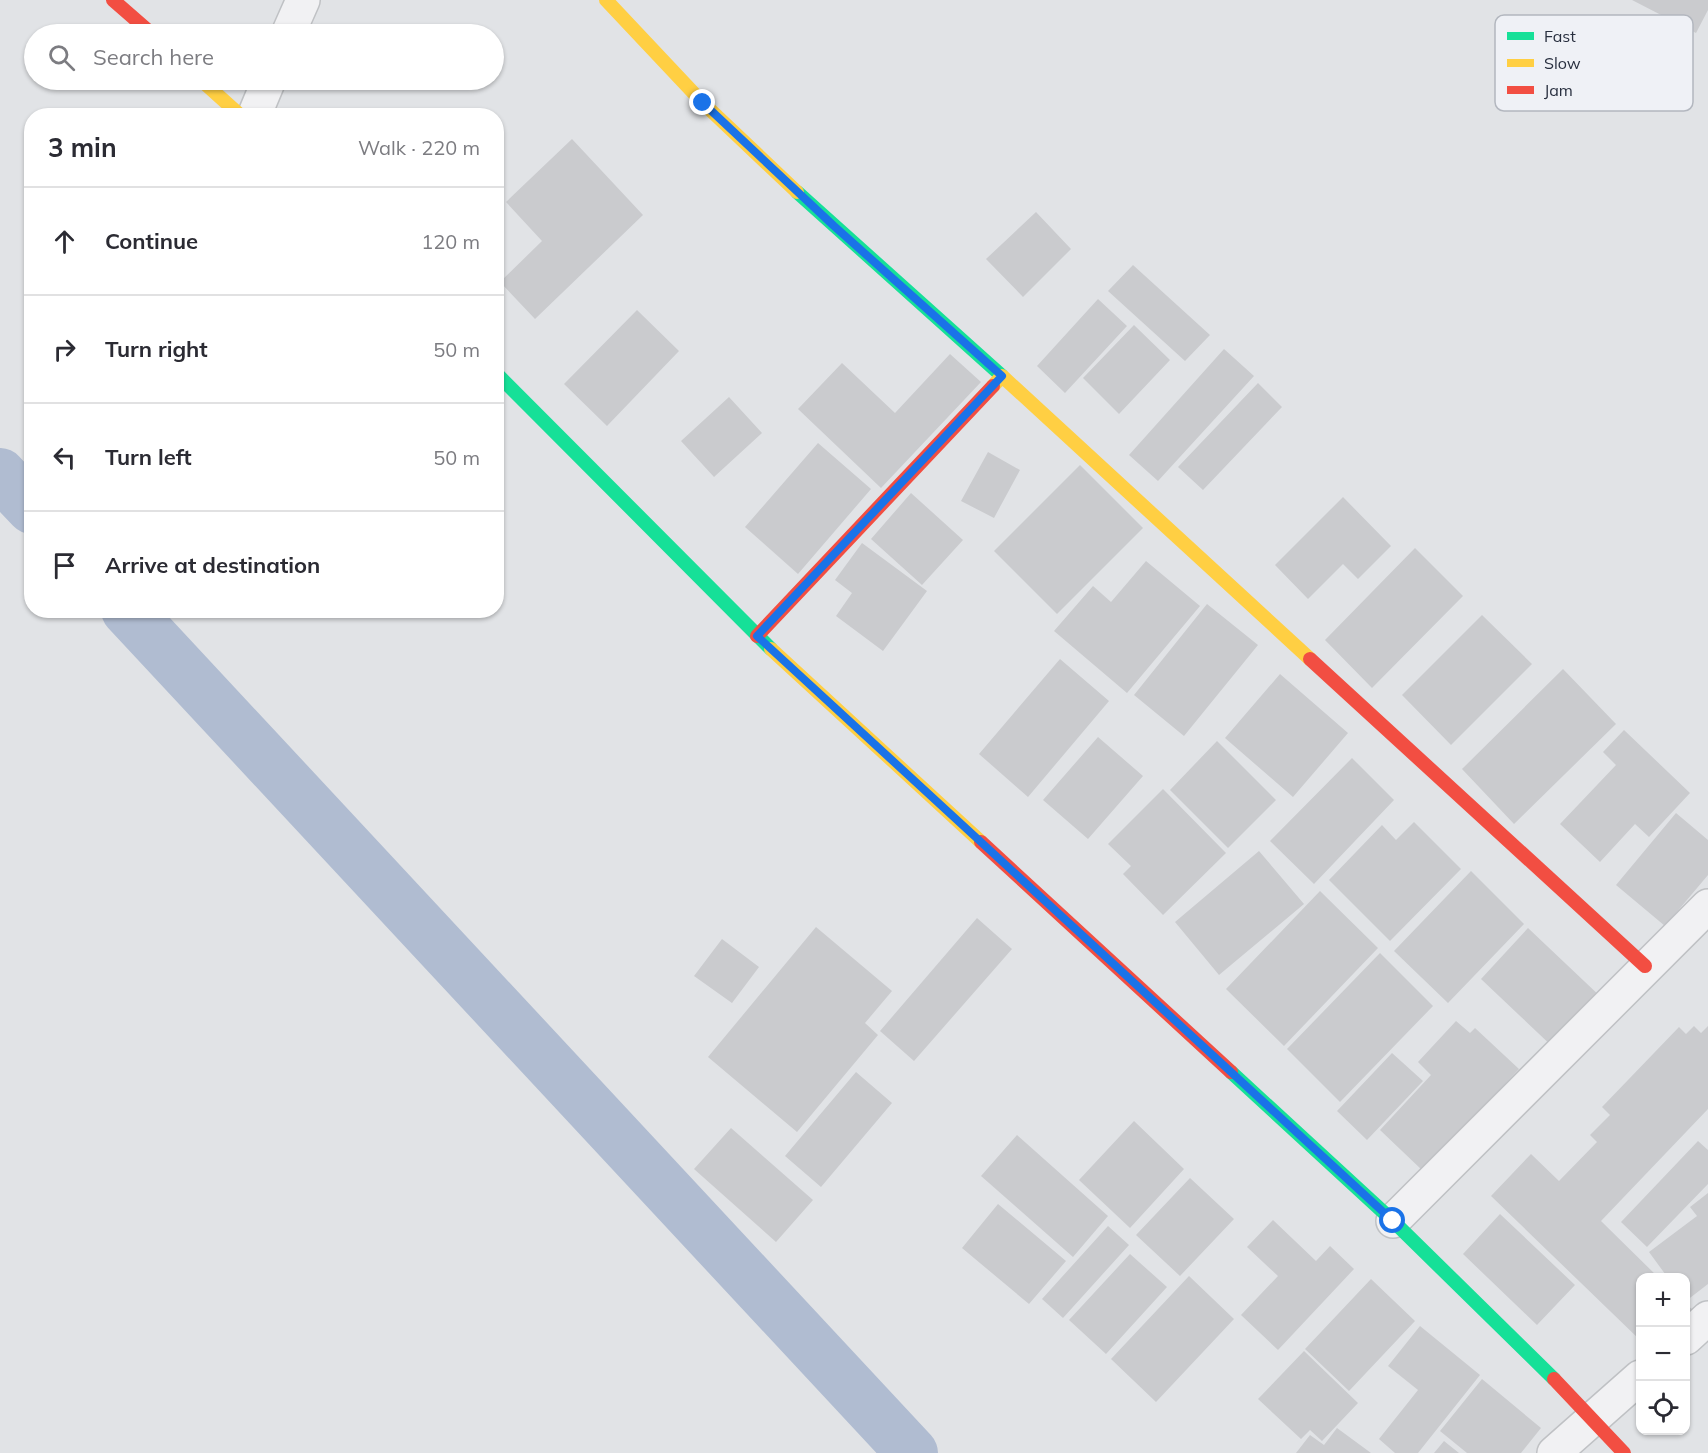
<!DOCTYPE html>
<meta charset="utf-8">
<style>
body{margin:0;font-family:Mulish,sans-serif;background:#f2f2f3;color:#2b2b33}
.controls{position:absolute;right:18px;bottom:18px;display:grid;overflow:hidden;border-radius:12px;box-shadow:0 2px 4px #0004}
.controls button{width:54px;height:54px;display:grid;place-items:center;padding:0;border:0;border-bottom:2px solid #e1e1e2;background:#fff;color:#2b2b33;font:30px sans-serif}
.stop{position:absolute;width:18px;height:18px;margin:-14px;border:4px solid #1a73e8;border-radius:50%;background:#fff}
.stop.end{background:#1a73e8;border-color:#fff;box-shadow:0 2px 6px #0008}
.list{margin:0;padding:0;list-style:none}
h2{display:flex;justify-content:space-between;align-items:center;height:78px;margin:0;padding:0 24px;font-size:26px}
h2 small{font-size:20px;font-weight:400;color:#7c7c81}
.list li{display:grid;grid-template-columns:39px 1fr auto;gap:18px;align-items:center;box-sizing:border-box;height:108px;padding:0 24px;border-top:2px solid #e1e1e2}
.list b{display:block;font-size:22px;white-space:nowrap}
.list em{font-size:20px;font-style:normal;color:#7c7c81}
.icon{flex:none;width:33px;height:33px;fill:none;stroke:currentColor;stroke-width:2;stroke-linecap:round;stroke-linejoin:round}
.map{position:relative;flex:none;width:1708px;height:1453px;overflow:hidden}
.search{position:absolute;background:#fff;box-shadow:0 2px 4px #0004;left:24px;top:24px;width:480px;height:66px;display:flex;align-items:center;gap:15px;box-sizing:border-box;padding:0 21px;border-radius:33px;color:#7c7c81;font-size:22px}
.panel{position:absolute;background:#fff;box-shadow:0 2px 4px #0004;left:24px;top:108px;width:480px;height:510px;border-radius:24px}
.map>svg:first-child{display:block}
.lines{fill:none;stroke-linecap:round;stroke-linejoin:round}
.canal{stroke:#b0bcd1;stroke-width:52}
.building{fill:#cacbce}
.street-casing{stroke:#bfc1c4;stroke-width:36}
.street{stroke:#f1f1f3;stroke-width:33}
.fast{stroke:#16e098;stroke-width:14}
.slow{stroke:#ffcf43;stroke-width:14}
.jam{stroke:#f24e42;stroke-width:14}
.route{stroke:#1a73e8;stroke-width:8}
.key{fill:#eff1f6;stroke:#b3b7bf;stroke-width:1.5}
.key-label{font-size:16px;fill:#282f3f}
</style>
<div class="map">
<svg width="1708" height="1453" viewBox="0 0 1708 1453">
<rect width="100%" height="100%" fill="#e1e3e6"/>
<g class="lines">
<path class="canal" d="M0 474 32 508
M127 610 912 1453"/>
</g>
<path class="building" d="M1632 0H1708V10L1696 33Z
M572 139 643 215 535 319 500 282 542 241 506 202Z
M1036 212 1071 249 1023 297 986 259Z
M1133 265 1210 335 1185 361 1108 291Z
M1098 299 1127 326 1065 393 1037 366Z
M637 310 679 351 607 426 564 384Z
M1134 325 1170 360 1119 414 1083 378Z
M1224 349 1254 376 1158 481 1129 455Z
M950 354 981 382 881 488 798 409 842 363 895 413Z
M1258 383 1282 407 1203 490 1178 467Z
M729 397 762 433 714 477 681 441Z
M818 443 871 489 798 574 745 527Z
M988 452 1020 470 994 518 961 501Z
M1080 465 1143 528 1057 614 994 551Z
M911 493 963 540 922 585 871 539Z
M1343 497 1391 546 1358 579 1343 564 1308 599 1275 565Z
M862 543 927 591 883 651 836 616 852 593 835 580Z
M1415 548 1463 596 1372 688 1325 640Z
M1146 561 1200 606 1127 693 1054 631 1093 586 1111 602Z
M1207 604 1258 645 1184 736 1134 695Z
M1482 615 1532 664 1451 745 1402 695Z
M1060 659 1109 701 1028 797 979 754Z
M1563 669 1616 724 1514 824 1462 769Z
M1280 674 1348 733 1293 797 1225 738Z
M1624 730 1690 793 1649 837 1635 824 1600 862 1560 824 1616 765 1603 752Z
M1098 737 1143 776 1088 839 1043 800Z
M1217 741 1276 800 1228 848 1170 790Z
M1352 758 1394 800 1314 884 1270 841Z
M1163 789 1226 853 1163 915 1123 874 1131 866 1108 844Z
M1676 813 1708 840V875L1665 926 1616 885Z
M1414 822 1461 869 1390 941 1329 880 1382 825 1396 840Z
M1259 851 1304 904 1219 975 1175 922Z
M1471 871 1524 924 1448 1003 1394 951Z
M1320 891 1378 948 1284 1046 1226 989Z
M977 918 1012 949 914 1061 880 1031Z
M816 927 892 991 865 1023 878 1035 797 1132 708 1057Z
M1528 928 1603 999 1556 1050 1481 979Z
M722 939 759 967 732 1003 694 976Z
M1380 953 1433 1006 1340 1102 1287 1049Z
M1456 1021 1470 1033 1475 1028 1519 1069 1423 1171 1380 1130 1431 1075 1418 1062Z
M1694 1026 1701 1033 1708 1026V1109L1601 1221 1659 1278H1640V1340L1491 1196 1531 1154 1559 1181 1597 1142 1590 1135 1610 1115 1602 1107 1679 1027 1686 1034Z
M1392 1053 1423 1081 1367 1140 1337 1111Z
M856 1072 892 1103 821 1187 785 1156Z
M1134 1121 1184 1169 1130 1228 1079 1180Z
M731 1128 813 1200 776 1242 694 1169Z
M1017 1135 1108 1216 1073 1257 981 1176Z
M1698 1141 1708 1150V1184L1647 1247 1621 1222Z
M1190 1178 1234 1219 1180 1276 1136 1235Z
M1708 1193V1284L1686 1301V1278H1668L1649 1252 1697 1216 1690 1207Z
M998 1204 1066 1261 1029 1304 962 1248Z
M1500 1214 1575 1285 1537 1325 1463 1254Z
M1273 1220 1316 1261 1330 1246 1354 1269 1278 1350 1241 1315 1278 1276 1247 1247Z
M1108 1226 1129 1245 1063 1318 1042 1299Z
M1130 1254 1167 1287 1106 1354 1069 1320Z
M1189 1276 1234 1319 1156 1402 1111 1359Z
M1371 1279 1415 1321 1349 1391 1305 1349Z
M1686 1304 1694 1311 1686 1320Z
M1420 1326 1480 1375 1418 1453H1395L1379 1439 1418 1390 1388 1366Z
M1304 1351 1358 1403 1322 1441 1310 1430 1301 1439 1258 1399Z
M1482 1379 1541 1428 1521 1453H1467L1440 1431Z
M1337 1428 1371 1453H1296L1310 1435 1324 1445Z
M1444 1441 1459 1453H1434Z"/>
<g class="lines">
<defs>
<path id="street" d="M288 34 303 0
M254 116 269 80
M1393 1221 1708 906
M1686 1338 1708 1318
M1554 1453 1640 1377"/>
</defs>
<use href="#street" class="street-casing"/>
<use href="#street" class="street"/>
<path class="fast" d="M797 192 1002 376
M496 373 771 649
M1231 1072 1393 1221 1554 1379"/>
<path class="slow" d="M606 0 703 103 797 192
M201 80 241 116
M993 386 1002 376 1310 659
M771 649 981 842"/>
<path class="jam" d="M113 0 152 34
M757 636 993 386
M1310 659 1645 966
M981 842 1231 1072
M1554 1379 1624 1453"/>
</g>
<g class="lines">
<path class="route" d="M703 103 834 226 1002 376 757 636 1393 1221"/>
</g>
<rect x="1495" y="15" width="198" height="96" rx="9" class="key"/>
<rect x="1507" y="32" width="27" height="8" fill="#16e098"/>
<rect x="1507" y="59" width="27" height="8" fill="#ffcf43"/>
<rect x="1507" y="86" width="27" height="8" fill="#f24e42"/>
<g class="key-label">
<text x="1544" y="42">Fast</text>
<text x="1544" y="69">Slow</text>
<text x="1544" y="96">Jam</text>
</g>
</svg>
<div class="controls">
<button>+</button>
<button>−</button>
<button><svg class="icon" aria-label="locate" viewBox="0 0 24 24"><circle cx="12" cy="12" r="6"/><path d="M12 2v4M12 18v4M2 12h4M18 12h4"/></svg></button>
</div>
<div class="stop" style="left:1393px;top:1221px"></div>
<div class="stop end" style="left:703px;top:103px"></div>
<div class="search"><svg class="icon" aria-label="search" viewBox="0 0 24 24"><circle cx="10" cy="10" r="6"/><path d="M15 15l6 6"/></svg>Search here</div>
<section class="panel">
<h2>3 min<small>Walk · 220 m</small></h2>
<ul class="list">
<li><svg class="icon" aria-label="ahead" viewBox="0 0 24 24"><path d="M12 20V5M6 11l6-6 6 6"/></svg><div><b>Continue</b></div><em>120 m</em></li>
<li><svg class="icon" aria-label="right" viewBox="0 0 24 24"><path d="M7 20v-9h11M14 6l5 5-5 5"/></svg><div><b>Turn right</b></div><em>50 m</em></li>
<li><svg class="icon" aria-label="left" viewBox="0 0 24 24"><path d="M17 20v-9H6M10 6l-5 5 5 5"/></svg><div><b>Turn left</b></div><em>50 m</em></li>
<li><svg class="icon" aria-label="arrive" viewBox="0 0 24 24"><path d="M6 21V4h12l-3 4 3 4H6"/></svg><div><b>Arrive at destination</b></div></li>
</ul>
</section>
</div>
